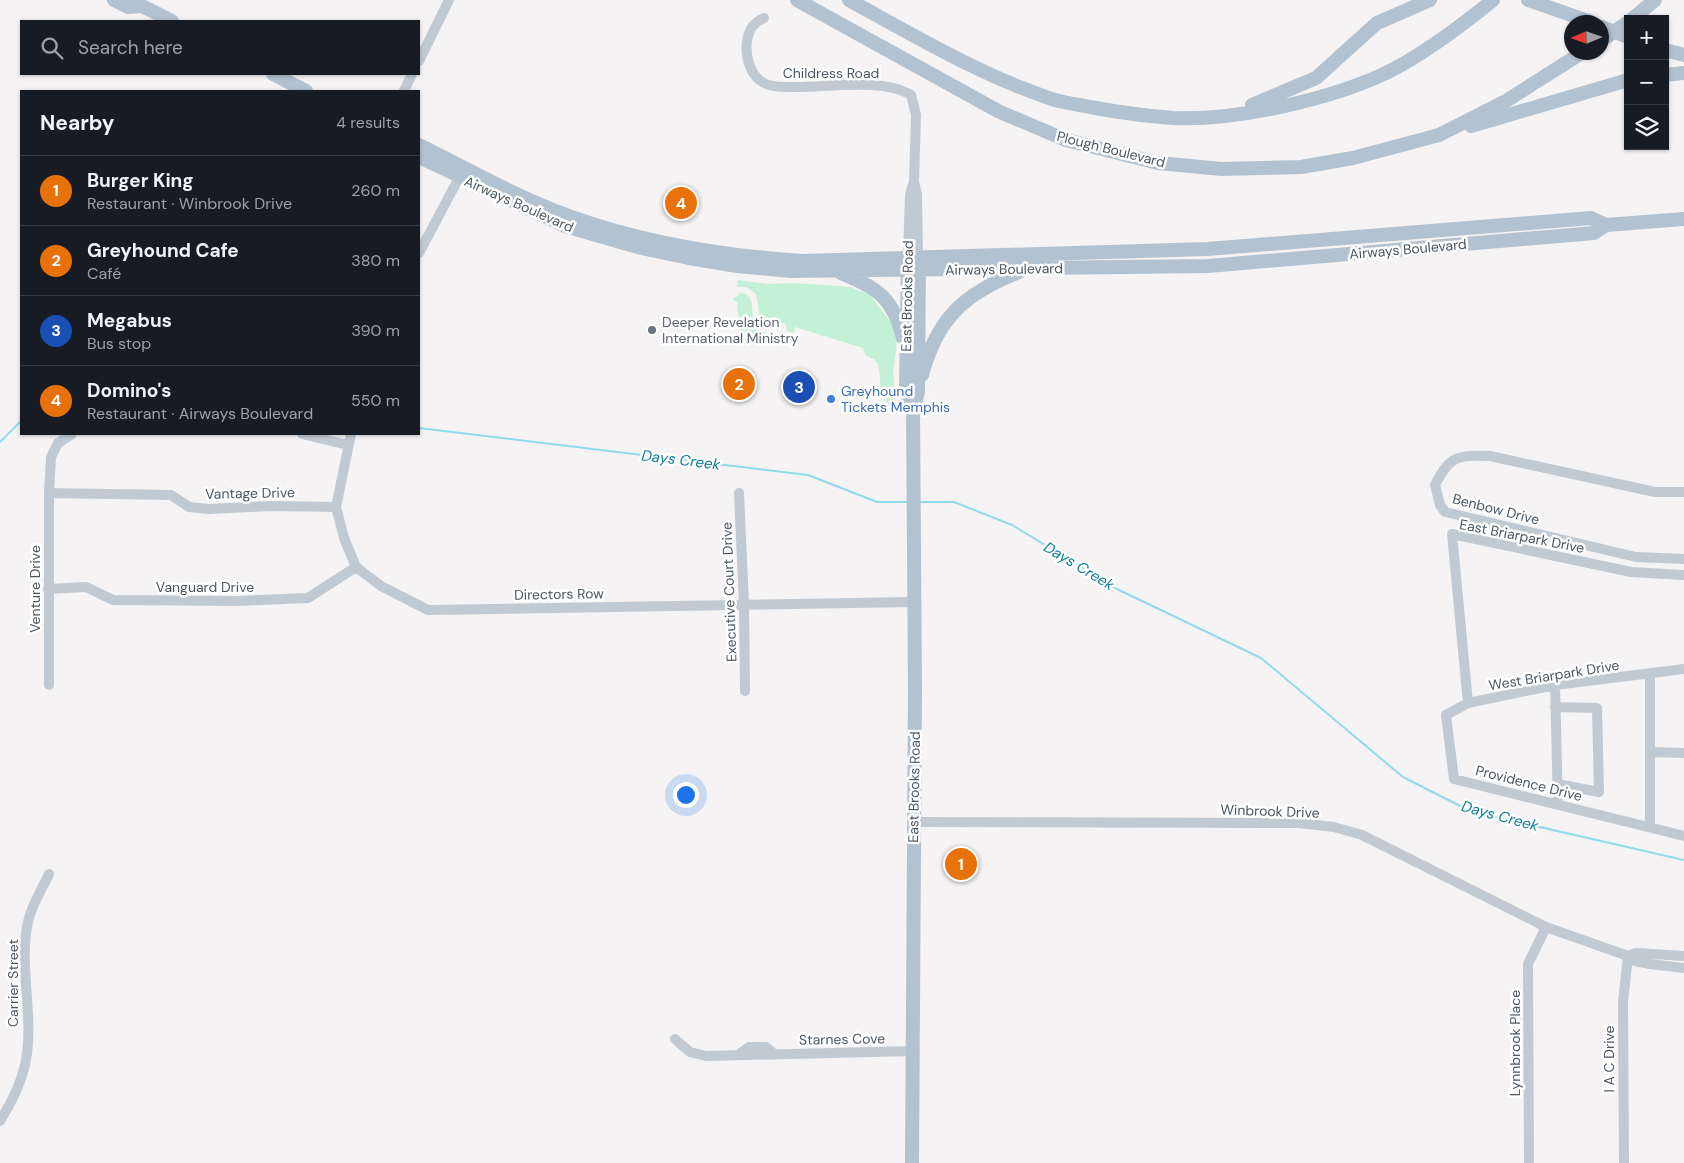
<!DOCTYPE html>
<meta charset="utf-8">
<style>
body{margin:0;font-family:"DM Sans",sans-serif;background:#242831;color:#f1f3f6}
.controls{position:absolute;right:15px;top:15px;display:grid;overflow:hidden;border-radius:0px;box-shadow:0 1px 4px #0004}
.controls button{width:45px;height:45px;display:grid;place-items:center;padding:0;border:0;border-bottom:1px solid #363941;background:#171b24;color:#f1f3f6;font:25px sans-serif}
.compass{position:absolute;left:1564px;top:15px;width:45px;height:45px;border-radius:50%;background:#171b24;box-shadow:0 1px 4px #0004;rotate:268deg}
.you{position:absolute;left:685px;top:794px;width:18px;height:18px;margin:-12px;border:4px solid #fff;border-radius:50%;background:#1a73e8;box-shadow:0 0 0 8px #1a73e833}
.badge{display:grid;place-items:center;width:32px;height:32px;border-radius:50%;background:#2563eb;color:#fff;font-size:16px;font-weight:700}
.pin{position:absolute;translate:-50% -50%;border:2px solid #fff;box-shadow:0 1px 5px #0006}
.list{margin:0;padding:0;list-style:none}
h2{display:flex;justify-content:space-between;align-items:center;height:65px;margin:0;padding:0 20px;font-size:21px}
h2 small{font-size:16px;font-weight:400;color:#9ea1a6}
.list li{display:grid;grid-template-columns:32px 1fr auto;gap:15px;align-items:center;box-sizing:border-box;height:70px;padding:0 20px;border-top:1px solid #363941}
.list b{display:block;font-size:19px;white-space:nowrap}
.list p{margin:0;font-size:16px;white-space:nowrap;color:#9ea1a6}
.list em{font-size:16px;font-style:normal;color:#9ea1a6}
.icon{flex:none;width:28px;height:28px;fill:none;stroke:currentColor;stroke-width:2;stroke-linecap:round;stroke-linejoin:round}
.map{position:relative;flex:none;width:1684px;height:1163px;overflow:hidden}
.search{position:absolute;background:#171b24;box-shadow:0 1px 4px #0004;left:20px;top:20px;width:400px;height:55px;display:flex;align-items:center;gap:12px;box-sizing:border-box;padding:0 18px;border-radius:0px;color:#9ea1a6;font-size:19px}
.panel{position:absolute;background:#171b24;box-shadow:0 1px 4px #0004;left:20px;top:90px;width:400px;height:345px;border-radius:0px}
.map>svg:first-child{display:block}
.green{fill:#c3f1d5}
.lines{fill:none;stroke-linecap:round;stroke-linejoin:round}
.stream{stroke:#90daee;stroke-width:2}
.minor{stroke:#c1cad2;stroke-width:10}
.major{stroke:#b3c2d1;stroke-width:14}
.major-bridge{stroke:#b3c2d1;stroke-width:14}
.worship-dot{fill:#6b7280;stroke:#fff;stroke-width:2}
.shop-dot{fill:#3f7fe0;stroke:#fff;stroke-width:2}
.labels{text-anchor:middle;stroke-width:5;stroke-linejoin:round;paint-order:stroke}
.street-label{font-size:14px;fill:#4a5661;stroke:#fff}
.worship-label{font-size:14px;fill:#5b616d;stroke:#fff;text-anchor:start}
.shop-label{font-size:14px;fill:#366cbe;stroke:#fff;text-anchor:start}
.water-label{font-size:15px;font-style:italic;fill:#0c7c9b;stroke:#fff}
</style>
<div class="map">
<svg width="1684" height="1163" viewBox="0 0 1684 1163">
<rect width="100%" height="100%" fill="#f5f3f3"/>
<path class="green" d="M738 280 767 284 793 283 850 287 870 295 892 324 897 340 893 373 896 405C875 404 883 379 878 364L875 360 865 355 863 348 795 327 794 333 788 331 785 324 775 321V326C756 324 760 310 756 294L746 287H737Z
M740 293 746 294C757 302 748 319 758 328 761 332 768 333 772 335L769 339 771 341 767 345 740 335 737 302 732 300Z"/>
<g class="lines">
<path class="stream" d="M419 428 808 475 877 502H909
M0 442 21 421
M919 502H954L1012 525 1117 589 1261 658 1403 777 1470 811 1684 860"/>
<path class="minor" d="M764 18C753 23 749 29 747 41 745 57 750 77 766 84 775 88 787 87 797 87 827 87 885 78 911 95L916 115 914 181 910 195 908 257
M419 61 449 0
M404 91 412 74
M914 182 917 194 918 257
M419 253 462 172
M302 434 348 445
M351 434 336 507 344 538 356 567 381 586 428 610 913 602
M1684 492H1655L1490 456C1458 455 1450 455 1435 485L1440 505 1445 512 1636 557 1684 559
M49 493 171 495 189 507 209 509 271 506 336 507
M739 493 744 604 745 691
M48 589 86 587 113 600 236 601 308 598 356 567
M1684 669 1555 685 1468 703 1446 715 1454 779 1684 836
M1650 674V826
M49 685V493L51 457 58 443 72 434
M1555 685 1558 805
M1468 703 1452 534 1631 572 1684 575
M1555 707 1597 708 1599 792 1557 784
M1650 752 1684 753
M913 822 1299 823 1334 827 1362 835 1546 927 1628 956 1635 961 1650 964 1684 968
M1628 956 1636 953 1684 956
M675 1039 690 1052 706 1056 912 1051
M738 1055 749 1047H766L773 1053
M0 1121C10 1105 19 1088 24 1069 36 1023 19 974 27 927 30 908 41 891 49 874
M1529 1163 1528 964 1546 927
M1624 1163 1623 1002 1628 956"/>
<path class="major" d="M114 0 128 7 142 6
M138 0 142 6 172 21
M797 0 998 111 1066 140 1158 163 1222 169 1301 167 1353 158 1439 135 1506 101 1583 52
M849 0C915 36 979 74 1049 98 1062 103 1077 104 1090 107 1117 112 1145 116 1173 118 1236 121 1333 99 1390 71 1427 52 1461 26 1493 0
M1528 0 1591 22
M1632 19 1655 0
M1602 40 1628 22
M1665 50 1684 55
M273 74 306 91
M1665 75 1684 73
M1252 105 1316 78 1377 23 1430 0
M1471 126 1628 80
M419 145C468 169 518 198 569 216 644 243 724 256 803 261L1207 249 1591 218 1606 225 1684 219
M419 157 565 226 641 248 689 258 737 266 791 271 1208 266 1594 233 1606 225
M908 260 906 391 913 410
M841 273C878 288 893 298 903 338
M922 375C937 318 965 293 1019 272
M912 1163 915 690 913 411 918 392 919 260"/>
<path class="major-bridge" d="M1602 27 1628 37"/>
</g>
<circle class="worship-dot" cx="652" cy="330" r="5"/>
<circle class="shop-dot" cx="831" cy="399" r="5"/>
<g class="labels">
<g class="street-label">
<text x="831" y="78">Childress Road</text>
<text transform="translate(1111 149) rotate(14)" y="5">Plough Boulevard</text>
<text transform="translate(519 204) rotate(24)" y="5">Airways Boulevard</text>
<text transform="translate(1408 249) rotate(-5)" y="5">Airways Boulevard</text>
<text transform="translate(1004 269) rotate(-1)" y="5">Airways Boulevard</text>
<text transform="translate(907 296) rotate(-89)" y="5">East Brooks Road</text>
<text transform="translate(250 493) rotate(-1)" y="5">Vantage Drive</text>
<text transform="translate(1496 509) rotate(14)" y="5">Benbow Drive</text>
<text transform="translate(1522 536) rotate(11)" y="5">East Briarpark Drive</text>
<text x="205" y="592">Vanguard Drive</text>
<text transform="translate(35 589) rotate(-90)" y="5">Venture Drive</text>
<text transform="translate(729 592) rotate(-92)" y="5">Executive Court Drive</text>
<text transform="translate(559 594) rotate(-1)" y="5">Directors Row</text>
<text transform="translate(1554 675) rotate(-9)" y="5">West Briarpark Drive</text>
<text transform="translate(1529 783) rotate(14)" y="5">Providence Drive</text>
<text transform="translate(914 787) rotate(-89)" y="5">East Brooks Road</text>
<text transform="translate(1270 811) rotate(2)" y="5">Winbrook Drive</text>
<text transform="translate(13 983) rotate(-90)" y="5">Carrier Street</text>
<text transform="translate(842 1039) rotate(-1)" y="5">Starnes Cove</text>
<text transform="translate(1515 1043) rotate(-90)" y="5">Lynnbrook Place</text>
<text transform="translate(1609 1059) rotate(-90)" y="5">I A C Drive</text>
</g>
<g class="worship-label">
<text x="662" y="327">Deeper Revelation<tspan x="662" dy="16">International Ministry</tspan></text>
</g>
<g class="shop-label">
<text x="841" y="396">Greyhound<tspan x="841" dy="16">Tickets Memphis</tspan></text>
</g>
<g class="water-label">
<text transform="translate(681 460) rotate(7)" y="5">Days Creek</text>
<text transform="translate(1079 566) rotate(31)" y="5">Days Creek</text>
<text transform="translate(1500 816) rotate(15)" y="5">Days Creek</text>
</g>
</g>
</svg>
<div class="controls">
<button>+</button>
<button>−</button>
<button><svg class="icon" aria-label="layers" viewBox="0 0 24 24"><path d="M12 4l9 5-9 5-9-5zM3 14l9 5 9-5"/></svg></button>
</div>
<svg class="compass" viewBox="-18 -18 36 36"><path d="M0-13l5 13h-10z" fill="#e53935"/><path d="M0 13l5-13h-10z" fill="#9ea1a6"/></svg>
<div class="you"></div>
<div class="pin badge" style="left:961px;top:864px;background:#e8710a">1</div>
<div class="pin badge" style="left:739px;top:384px;background:#e8710a">2</div>
<div class="pin badge" style="left:799px;top:387px;background:#1a4fb4">3</div>
<div class="pin badge" style="left:681px;top:203px;background:#e8710a">4</div>
<div class="search"><svg class="icon" aria-label="search" viewBox="0 0 24 24"><circle cx="10" cy="10" r="6"/><path d="M15 15l6 6"/></svg>Search here</div>
<section class="panel">
<h2>Nearby<small>4 results</small></h2>
<ul class="list">
<li><span class="badge" style="background:#e8710a">1</span><div><b>Burger King</b><p>Restaurant · Winbrook Drive</p></div><em>260 m</em></li>
<li><span class="badge" style="background:#e8710a">2</span><div><b>Greyhound Cafe</b><p>Café</p></div><em>380 m</em></li>
<li><span class="badge" style="background:#1a4fb4">3</span><div><b>Megabus</b><p>Bus stop</p></div><em>390 m</em></li>
<li><span class="badge" style="background:#e8710a">4</span><div><b>Domino's</b><p>Restaurant · Airways Boulevard</p></div><em>550 m</em></li>
</ul>
</section>
</div>
